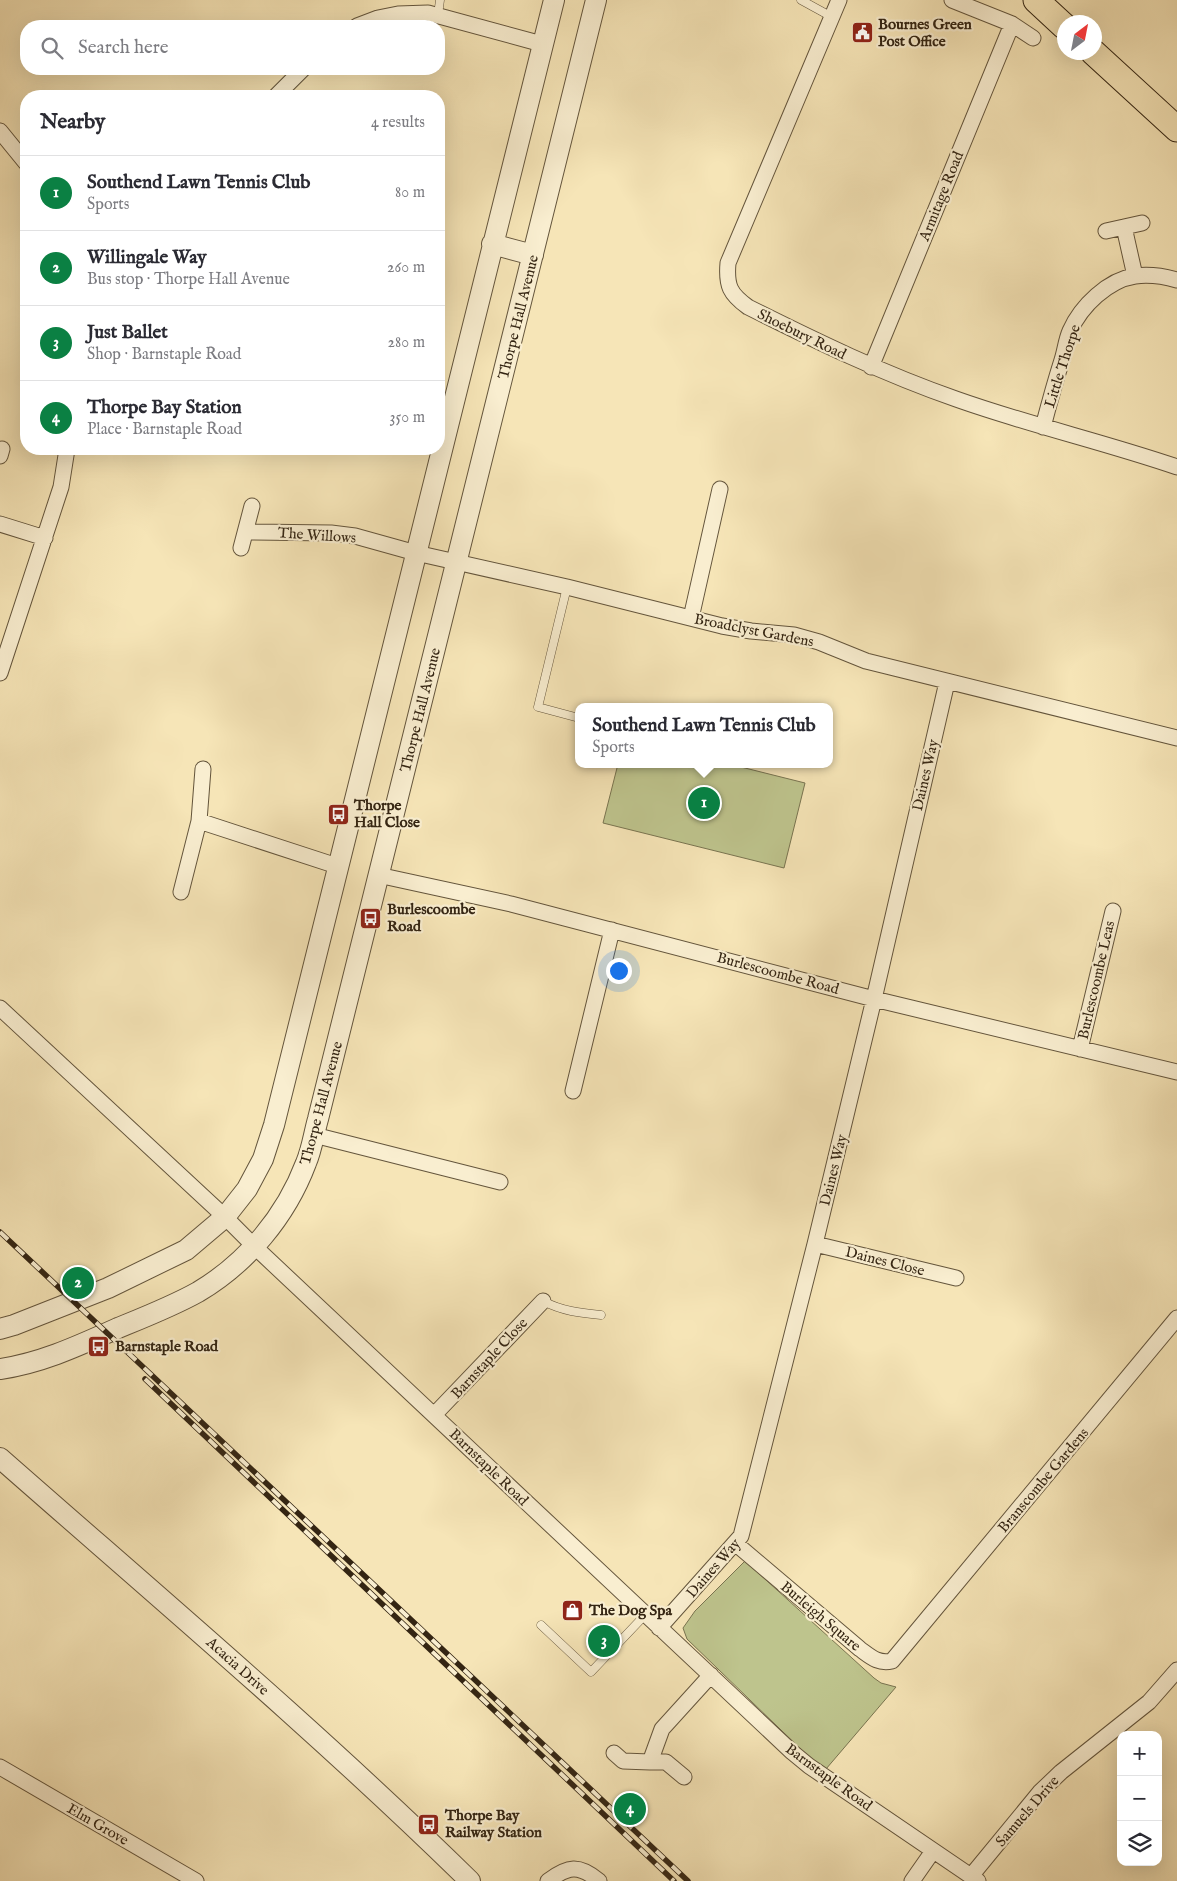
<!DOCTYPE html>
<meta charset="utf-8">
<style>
body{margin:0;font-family:"IM FELL English",serif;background:#f2f2f3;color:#2b2b33}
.controls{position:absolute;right:15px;bottom:15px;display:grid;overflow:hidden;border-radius:10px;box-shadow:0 5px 20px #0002}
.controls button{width:45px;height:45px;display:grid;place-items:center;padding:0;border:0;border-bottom:1px solid #e1e1e2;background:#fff;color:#2b2b33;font:25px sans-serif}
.compass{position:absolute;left:1057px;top:15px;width:45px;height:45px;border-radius:50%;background:#fff;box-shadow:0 5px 20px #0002;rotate:32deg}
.you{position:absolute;left:618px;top:970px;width:18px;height:18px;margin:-12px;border:4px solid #fff;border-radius:50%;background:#1a73e8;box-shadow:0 0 0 8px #1a73e833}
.badge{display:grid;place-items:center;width:32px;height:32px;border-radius:50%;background:#0b8043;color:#fff;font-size:16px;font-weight:700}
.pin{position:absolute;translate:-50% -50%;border:2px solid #fff;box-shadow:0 1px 5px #0006}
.popup{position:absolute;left:575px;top:703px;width:258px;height:65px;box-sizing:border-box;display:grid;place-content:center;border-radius:10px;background:#fff;filter:drop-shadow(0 1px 4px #0005);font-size:16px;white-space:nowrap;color:#7c7c81}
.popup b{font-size:19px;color:#2b2b33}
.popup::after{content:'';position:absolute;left:50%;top:100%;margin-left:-10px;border:10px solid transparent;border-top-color:#fff}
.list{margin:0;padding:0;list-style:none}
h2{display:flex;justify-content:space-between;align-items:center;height:65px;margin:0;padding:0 20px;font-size:21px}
h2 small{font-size:16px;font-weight:400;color:#7c7c81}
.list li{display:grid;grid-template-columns:32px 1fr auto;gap:15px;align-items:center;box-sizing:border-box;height:75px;padding:0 20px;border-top:1px solid #e1e1e2}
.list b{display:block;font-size:19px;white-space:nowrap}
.list p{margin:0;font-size:16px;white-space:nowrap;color:#7c7c81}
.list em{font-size:16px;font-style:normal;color:#7c7c81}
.icon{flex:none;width:28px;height:28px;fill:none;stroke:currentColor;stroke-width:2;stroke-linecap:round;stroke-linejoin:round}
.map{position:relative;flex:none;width:1177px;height:1881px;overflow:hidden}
.search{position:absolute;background:#fff;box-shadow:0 5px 20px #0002;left:20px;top:20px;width:425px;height:55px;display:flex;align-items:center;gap:12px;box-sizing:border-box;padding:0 18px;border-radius:20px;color:#7c7c81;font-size:19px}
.panel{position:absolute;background:#fff;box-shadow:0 5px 20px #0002;left:20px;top:90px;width:425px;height:365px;border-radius:20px}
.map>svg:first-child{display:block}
.green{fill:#bec48d;stroke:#797450}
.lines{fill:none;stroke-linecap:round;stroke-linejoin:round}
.service-casing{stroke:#64553c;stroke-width:9}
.minor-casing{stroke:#64553c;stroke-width:17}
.tertiary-casing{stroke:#64553c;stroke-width:22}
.primary-casing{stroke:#342513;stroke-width:27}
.service{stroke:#f9eed0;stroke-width:8}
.minor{stroke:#f9eed0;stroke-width:15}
.tertiary{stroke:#f9eed0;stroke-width:20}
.primary{stroke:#f6e5b7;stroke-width:25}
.rail-casing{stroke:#342513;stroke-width:5.5}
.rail{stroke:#f9eed0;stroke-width:4;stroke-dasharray:11;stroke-linecap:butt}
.labels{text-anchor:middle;stroke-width:4.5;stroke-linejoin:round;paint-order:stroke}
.poi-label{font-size:15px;font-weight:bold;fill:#342513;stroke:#f9eed0;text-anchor:start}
.street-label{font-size:15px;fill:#342513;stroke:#f9eed0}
</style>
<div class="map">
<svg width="1177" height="1881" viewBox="0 0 1177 1881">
<rect width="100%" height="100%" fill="#f6e5b7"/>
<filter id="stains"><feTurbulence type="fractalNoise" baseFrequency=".004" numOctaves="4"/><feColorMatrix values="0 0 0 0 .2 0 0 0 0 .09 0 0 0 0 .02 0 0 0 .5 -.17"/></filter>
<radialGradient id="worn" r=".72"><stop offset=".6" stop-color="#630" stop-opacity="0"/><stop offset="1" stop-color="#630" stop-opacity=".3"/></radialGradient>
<path class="green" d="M618 764H729L805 783 784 868 603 823Z
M745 1561 874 1678 881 1683 896 1687 826 1769 813 1761 687 1639 683 1628 695 1611Z"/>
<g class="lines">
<defs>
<path id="service" d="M801 0 832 17
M438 15 440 0
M567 587 538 707 579 718
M543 1301C562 1311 580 1313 601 1315
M541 1625 591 1672 645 1615"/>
<path id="minor" d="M839 0 728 263C726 286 730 294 748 307 816 341 884 374 956 399 1029 425 1104 442 1177 467
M952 0 1012 24 1033 38
M357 26 378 18 398 14 428 13 542 44
M276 96 303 69
M0 131 26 163
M1124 227 1135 276
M1106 231 1142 223
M871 367 1012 24
M1043 427C1049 404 1055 382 1062 360 1065 351 1066 340 1070 331 1081 306 1108 280 1135 276 1150 274 1163 276 1177 280
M0 456 2 449
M0 524 45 538
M246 532 331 533 355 536 416 553 567 587 722 626 751 631 794 635 819 642 866 661 1177 738
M241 548 252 506
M691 618 720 489
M0 673 61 487 67 449
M203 769 199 821 337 866
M378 875 511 904 874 999 1177 1072
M181 892 199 821
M0 1008 225 1217 255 1247 792 1752 809 1766 978 1881
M1080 1049 1113 911
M573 1091 612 930
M314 1135 500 1182
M815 1244 956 1278
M434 1415 543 1301
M735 1543 860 1649C871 1657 878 1664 892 1661L1177 1318
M659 1628 741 1536 815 1244 874 999 947 682
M614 1753 623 1761 650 1762
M0 1767 196 1881
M684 1777 666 1762H650L662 1729 711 1675
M971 1876 1040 1792 1061 1772 1149 1702 1177 1670
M548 1881C568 1866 579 1864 599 1881
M912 1881 933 1851"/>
<path id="tertiary" d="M492 244 533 255
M0 1329 14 1325 108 1288 186 1250 225 1217 247 1189 263 1159 274 1125 554 0
M0 1369C42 1363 80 1345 118 1328 145 1317 173 1306 198 1292 247 1263 286 1216 306 1163 312 1149 314 1133 318 1119L596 0
M0 1458C158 1597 319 1733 470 1881"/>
<path id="primary" d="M1036 0 1064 26
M1093 52 1177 129"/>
</defs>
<use href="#service" class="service-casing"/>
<use href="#minor" class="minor-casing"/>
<use href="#tertiary" class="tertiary-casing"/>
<use href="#primary" class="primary-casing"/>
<use href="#service" class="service"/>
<use href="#minor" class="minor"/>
<use href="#tertiary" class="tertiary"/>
<use href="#primary" class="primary"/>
<defs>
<path id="rail" d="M0 1232 688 1881
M145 1379 674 1881"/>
</defs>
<use href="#rail" class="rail-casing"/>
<use href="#rail" class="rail"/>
</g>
<defs>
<symbol id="civic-square" viewBox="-11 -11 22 22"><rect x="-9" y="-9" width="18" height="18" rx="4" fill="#8f2418" stroke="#f9eed0"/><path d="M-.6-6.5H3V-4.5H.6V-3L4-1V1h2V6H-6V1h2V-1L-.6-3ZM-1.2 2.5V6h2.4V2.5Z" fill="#fff"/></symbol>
<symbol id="bus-square" viewBox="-11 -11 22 22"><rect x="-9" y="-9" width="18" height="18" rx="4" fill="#8f2418" stroke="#f9eed0"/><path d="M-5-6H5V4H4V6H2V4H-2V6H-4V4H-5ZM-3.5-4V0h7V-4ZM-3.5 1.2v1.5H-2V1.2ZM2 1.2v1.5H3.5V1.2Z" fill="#fff"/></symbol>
<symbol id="shop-square" viewBox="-11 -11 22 22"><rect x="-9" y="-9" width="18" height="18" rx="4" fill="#8f2418" stroke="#f9eed0"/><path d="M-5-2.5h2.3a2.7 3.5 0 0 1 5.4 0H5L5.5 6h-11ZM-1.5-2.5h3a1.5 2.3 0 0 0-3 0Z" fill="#fff"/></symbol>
</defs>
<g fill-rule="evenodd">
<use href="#civic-square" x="850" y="20" width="25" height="25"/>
<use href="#bus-square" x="326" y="802" width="25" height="25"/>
<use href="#bus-square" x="358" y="906" width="25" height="25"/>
<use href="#bus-square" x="86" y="1334" width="25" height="25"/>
<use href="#shop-square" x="560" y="1598" width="25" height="25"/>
<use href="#bus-square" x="416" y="1812" width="25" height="25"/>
</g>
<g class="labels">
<g class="poi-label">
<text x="878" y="29">Bournes Green<tspan x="878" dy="17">Post Office</tspan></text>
<text x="354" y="810">Thorpe<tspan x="354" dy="17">Hall Close</tspan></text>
<text x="387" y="914">Burlescoombe<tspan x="387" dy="17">Road</tspan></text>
<text x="115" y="1351">Barnstaple Road</text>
<text x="589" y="1615">The Dog Spa</text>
<text x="445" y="1820">Thorpe Bay<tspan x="445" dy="17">Railway Station</tspan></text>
</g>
<g class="street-label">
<text transform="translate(941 196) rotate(-68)" y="5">Armitage Road</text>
<text transform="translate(518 317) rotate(-76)" y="5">Thorpe Hall Avenue</text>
<text transform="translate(802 334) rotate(26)" y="5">Shoebury Road</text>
<text transform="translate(1062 366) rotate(-72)" y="5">Little Thorpe</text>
<text transform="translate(317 535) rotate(4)" y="5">The Willows</text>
<text transform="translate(754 630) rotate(11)" y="5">Broadclyst Gardens</text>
<text transform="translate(420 710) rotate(-76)" y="5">Thorpe Hall Avenue</text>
<text transform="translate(925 775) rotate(-77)" y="5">Daines Way</text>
<text transform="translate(778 973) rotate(15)" y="5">Burlescoombe Road</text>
<text transform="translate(1096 980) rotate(-77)" y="5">Burlescoombe Leas</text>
<text transform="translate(321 1103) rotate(-75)" y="5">Thorpe Hall Avenue</text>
<text transform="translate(833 1170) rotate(-76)" y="5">Daines Way</text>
<text transform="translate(885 1261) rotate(14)" y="5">Daines Close</text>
<text transform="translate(489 1358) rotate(-47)" y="5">Barnstaple Close</text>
<text transform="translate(489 1467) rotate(44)" y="5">Barnstaple Road</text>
<text transform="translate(1043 1480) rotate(-50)" y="5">Branscombe Gardens</text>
<text transform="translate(713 1568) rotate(-49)" y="5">Daines Way</text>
<text transform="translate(821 1616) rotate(40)" y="5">Burleigh Square</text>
<text transform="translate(238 1666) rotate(42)" y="5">Acacia Drive</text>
<text transform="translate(829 1777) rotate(36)" y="5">Barnstaple Road</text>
<text transform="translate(1027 1811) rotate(-49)" y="5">Samuels Drive</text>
<text transform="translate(98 1824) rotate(30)" y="5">Elm Grove</text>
</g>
</g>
<rect width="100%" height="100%" filter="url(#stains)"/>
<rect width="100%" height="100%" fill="url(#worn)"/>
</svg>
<div class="controls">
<button>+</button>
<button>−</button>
<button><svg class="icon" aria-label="layers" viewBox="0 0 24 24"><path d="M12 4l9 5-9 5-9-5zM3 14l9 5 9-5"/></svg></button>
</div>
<svg class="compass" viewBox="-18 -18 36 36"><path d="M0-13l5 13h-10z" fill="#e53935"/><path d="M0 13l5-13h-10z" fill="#7c7c81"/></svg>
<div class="you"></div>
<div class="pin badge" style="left:704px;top:803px">1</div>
<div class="popup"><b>Southend Lawn Tennis Club</b>Sports</div>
<div class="pin badge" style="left:78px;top:1283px">2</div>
<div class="pin badge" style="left:604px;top:1641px">3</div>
<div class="pin badge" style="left:630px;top:1809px">4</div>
<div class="search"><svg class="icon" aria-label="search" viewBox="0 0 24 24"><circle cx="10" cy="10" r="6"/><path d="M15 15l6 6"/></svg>Search here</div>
<section class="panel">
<h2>Nearby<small>4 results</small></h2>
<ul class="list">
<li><span class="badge">1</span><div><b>Southend Lawn Tennis Club</b><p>Sports</p></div><em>80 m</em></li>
<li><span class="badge">2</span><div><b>Willingale Way</b><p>Bus stop · Thorpe Hall Avenue</p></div><em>260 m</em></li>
<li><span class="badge">3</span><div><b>Just Ballet</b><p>Shop · Barnstaple Road</p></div><em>280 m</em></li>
<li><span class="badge">4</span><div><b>Thorpe Bay Station</b><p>Place · Barnstaple Road</p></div><em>350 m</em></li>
</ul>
</section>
</div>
